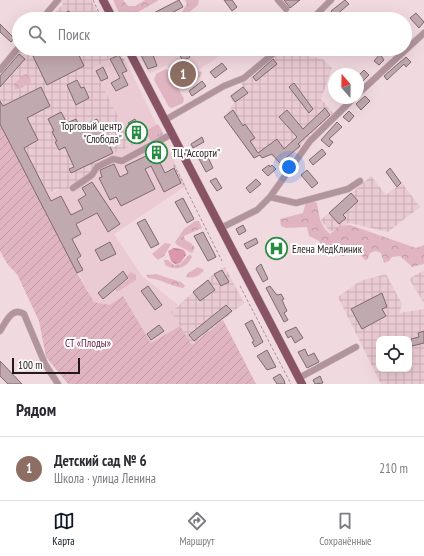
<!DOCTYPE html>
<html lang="ru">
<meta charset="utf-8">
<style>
body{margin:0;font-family:"PT Sans Narrow",sans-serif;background:#f7f7f7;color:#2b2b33}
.controls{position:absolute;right:12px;bottom:12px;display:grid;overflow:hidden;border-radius:8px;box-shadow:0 4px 16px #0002}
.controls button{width:36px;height:36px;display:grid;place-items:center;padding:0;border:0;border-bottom:1px solid #e1e1e2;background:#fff;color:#2b2b33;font:20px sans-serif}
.compass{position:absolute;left:328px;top:68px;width:36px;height:36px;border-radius:50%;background:#fff;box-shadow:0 4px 16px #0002;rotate:340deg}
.scale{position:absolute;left:12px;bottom:10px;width:68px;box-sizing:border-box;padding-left:4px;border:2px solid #22191c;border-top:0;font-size:11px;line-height:14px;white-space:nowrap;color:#22191c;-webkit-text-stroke:3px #fff;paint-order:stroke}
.you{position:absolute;left:289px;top:167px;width:14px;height:14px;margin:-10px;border:3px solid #fff;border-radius:50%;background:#1a73e8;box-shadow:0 0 0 6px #1a73e833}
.badge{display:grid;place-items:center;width:26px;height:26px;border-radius:50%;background:#111827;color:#fff;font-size:13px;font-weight:700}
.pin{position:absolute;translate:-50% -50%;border:2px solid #fff;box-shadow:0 1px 4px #0006}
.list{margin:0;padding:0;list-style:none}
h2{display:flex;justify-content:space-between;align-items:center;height:52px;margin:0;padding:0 16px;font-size:17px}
h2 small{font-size:13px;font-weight:400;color:#7c7c81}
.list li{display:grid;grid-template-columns:26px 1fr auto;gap:12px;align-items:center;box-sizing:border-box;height:64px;padding:0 16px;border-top:1px solid #e1e1e2}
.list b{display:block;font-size:15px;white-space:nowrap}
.list p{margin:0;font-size:13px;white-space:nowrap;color:#7c7c81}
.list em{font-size:13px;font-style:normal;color:#7c7c81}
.icon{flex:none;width:22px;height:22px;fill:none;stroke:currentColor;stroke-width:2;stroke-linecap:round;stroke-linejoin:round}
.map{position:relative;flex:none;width:424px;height:384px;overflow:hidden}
.search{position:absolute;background:#fff;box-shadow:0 4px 16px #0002;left:12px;right:12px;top:12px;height:44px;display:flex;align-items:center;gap:10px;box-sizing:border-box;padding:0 14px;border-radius:22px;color:#7c7c81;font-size:15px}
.sheet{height:116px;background:#fff}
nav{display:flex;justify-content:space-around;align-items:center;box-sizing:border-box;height:56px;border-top:1px solid #e1e1e2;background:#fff;font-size:11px;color:#7c7c81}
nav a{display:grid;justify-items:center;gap:2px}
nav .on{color:#111827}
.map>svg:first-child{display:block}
.built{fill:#eacad3}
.industrial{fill:url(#industrial-grid);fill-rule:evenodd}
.grass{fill:url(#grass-tufts)}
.forest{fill:url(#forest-crowns)}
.garden{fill:url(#garden-furrows)}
.pitch{fill:#e1b4c2}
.water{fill:url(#water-ripples)}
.building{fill:#c0a9af;stroke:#7f6a70}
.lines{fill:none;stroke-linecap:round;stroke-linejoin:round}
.minor-casing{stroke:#ccb6bd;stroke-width:7}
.major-casing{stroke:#ccb6bd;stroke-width:9}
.path{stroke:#a59298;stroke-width:1;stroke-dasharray:3 2;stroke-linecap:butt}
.minor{stroke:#b2949d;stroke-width:6}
.major{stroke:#875365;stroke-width:8}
.labels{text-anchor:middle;stroke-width:4;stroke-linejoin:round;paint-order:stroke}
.poi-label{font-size:11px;fill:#22191c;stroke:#fff;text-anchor:start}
.park-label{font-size:11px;fill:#691b3d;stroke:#fff}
</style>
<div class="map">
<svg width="424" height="384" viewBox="0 0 424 384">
<defs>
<pattern id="industrial-grid" width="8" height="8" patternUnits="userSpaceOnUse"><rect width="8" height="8" fill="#eacad3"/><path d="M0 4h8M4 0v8" fill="none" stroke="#c8adb5"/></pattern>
<pattern id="grass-tufts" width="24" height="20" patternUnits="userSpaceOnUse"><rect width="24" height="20" fill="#e1b4c2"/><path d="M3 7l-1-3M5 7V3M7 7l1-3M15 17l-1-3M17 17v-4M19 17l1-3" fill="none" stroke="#c19aa6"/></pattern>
<pattern id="forest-crowns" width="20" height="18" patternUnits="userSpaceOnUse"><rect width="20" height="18" fill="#e1b4c2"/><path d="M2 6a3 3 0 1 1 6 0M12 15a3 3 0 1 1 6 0" fill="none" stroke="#c19aa6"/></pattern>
<pattern id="garden-furrows" width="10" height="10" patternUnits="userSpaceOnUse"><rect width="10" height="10" fill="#e1b4c2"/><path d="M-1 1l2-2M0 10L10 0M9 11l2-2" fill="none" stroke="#c19aa6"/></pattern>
<pattern id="water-ripples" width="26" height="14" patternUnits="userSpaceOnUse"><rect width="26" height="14" fill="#da97ad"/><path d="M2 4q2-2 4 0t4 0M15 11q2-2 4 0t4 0" fill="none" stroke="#b07a8c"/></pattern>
</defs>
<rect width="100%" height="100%" fill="#f1d9e0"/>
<path class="built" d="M136 49H221L224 53 179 83 167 65 149 74Z
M119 54 122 60 125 59 186 186 114 234 142 276 178 305 171 312 180 326 151 343 123 296 110 305 94 302 39 199 89 175 97 160 113 153 104 91 93 68Z"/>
<path class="industrial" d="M62 0H91L101 19H49L63 4 61 1Z
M22 49H116L119 54 93 68 133 145 98 160 89 175 68 189H57L39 199 0 124V76Z
M284 49H297L303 55 323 59 332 68 321 99 333 113 305 140 288 165 280 166 271 155 262 158 259 155 254 158 224 117 229 114 228 112 234 103 229 96 243 87 241 83 247 81Z
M371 176 386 195 402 183 420 207 388 232 349 223 330 232 321 220Z
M225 267 244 303 192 345 171 312 214 274Z
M424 270V303L409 279Z
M386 274 402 304 399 313 424 309V384H381L338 297 360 281ZM379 339H409V369H379Z"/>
<path class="grass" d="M158 124 165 136 152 143 145 131Z"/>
<path class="forest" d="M113 0H123L128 6H135L145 0H159L126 19H122Z
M185 0H199L198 5 181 19H171L181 13 187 4Z
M194 70 202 72 200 77 186 86 181 85V79Z
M25 74 30 75 31 82 20 89H15L14 84Z
M311 201 317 203C319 215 320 226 330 234L339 226 350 225 416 248 424 245V264L412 267 400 256 392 257 389 261 384 263 381 253 376 251 370 253 367 260H365L359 252 355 250 343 256 324 250 319 241 309 236 307 227 286 228 281 226 280 219 303 213 306 202Z
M195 221H199L202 228 184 236 185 240 191 243 195 248 192 253 177 245 175 242 184 229Z
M165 243 171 244 164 256 158 260 152 254Z
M190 254 192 257C186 269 176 271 165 265L164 260H168L174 265 180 264Z
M198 267 204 270C200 276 193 279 186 277L188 273Z
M131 272 136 275V280L117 292 115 290 129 279 128 275Z
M156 274 181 282 185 286 183 288C170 286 161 279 148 278L146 275Z"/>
<path class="garden" d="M0 124 77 273 94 302 110 305 123 296 151 343 180 326 192 345 223 320 256 384H68L46 357 39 321 17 274 8 265 0 251Z"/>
<path class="pitch" d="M166 69 169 71 184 99 183 103 172 108 169 107 154 80 156 74Z"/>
<path class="water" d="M174 248C180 249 185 248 186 255L180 263 175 264 171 261 168 251Z"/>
<path class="building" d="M179 0 183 7 160 19H142Z
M224 0H232L237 7 232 11Z
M284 0H300L290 8Z
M345 0 349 4 335 16 331 11Z
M69 11 71 19H52Z
M416 13 424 22 419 28 410 18Z
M0 24 14 38 11 42 0 32Z
M33 49H76L84 66 47 85 30 50Z
M138 49H144L147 54 152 52 157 66 148 69Z
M186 50 190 57 183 61 179 54Z
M19 54 25 59 0 87V76Z
M380 54 384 60 379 65 374 61Z
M119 55 127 71 122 73 128 85 116 91 111 83 120 78 110 59Z
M406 57 411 62 406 67 404 64 387 80 384 76Z
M273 59 277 64 256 81 253 77Z
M222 63 227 69 215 78 210 72Z
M103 67 108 78 101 81 96 71Z
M364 70 369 75 361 83 358 76Z
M77 80 81 88 84 87 89 98 76 105 67 85Z
M202 81 206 86 192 96 189 91Z
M294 83 313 109 309 113 289 87Z
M41 87 50 106 27 118 38 140 24 148 51 201 61 196 71 215 83 209 78 200 86 195 82 188 92 182 120 224 108 232 97 213 76 224 81 234 72 239 81 256 77 259 83 270 77 273 0 124V101L3 106Z
M243 87 248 93 235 102 231 96Z
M365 96 370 101 361 110 356 104Z
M325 108 330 115 298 144 300 146 280 163 272 154 262 158 260 155 254 158 224 117 233 110 243 126 245 124 255 138 250 141 258 153 277 139 284 149 297 137 279 117 287 110 303 129Z
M349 111 354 116 349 122 343 117Z
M61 112 67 123 76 119 80 127 97 119 113 153 71 173 69 169 74 167 65 147 59 150 55 142 57 141 52 132 54 131 48 119Z
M135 119 146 140 139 144 128 123Z
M337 122 342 127 329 139 333 142 329 147 321 140Z
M202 137 204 142 193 148 191 144Z
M162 144 167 154 158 159 165 173 174 168 181 183 164 192 151 166 145 169 155 189 121 206 116 197 110 200 99 178 102 177 100 170 114 164 120 177 128 173 125 166 148 155 147 153Z
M322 149 326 154 313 165 309 160Z
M207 155 213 168 206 172 199 159Z
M269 165 270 167 272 165 276 169 268 176 262 170Z
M390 168 401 183 397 187 386 172Z
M307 170 318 183 312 188 301 175Z
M216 178 222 188 217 191 210 181Z
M256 179 261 184 250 193 246 188Z
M351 193 358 201 343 215 346 218 339 224 329 213Z
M183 198 194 219 187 223 175 202Z
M145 219 159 244 151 248 137 223Z
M243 225 246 231 239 235 236 229Z
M203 232 216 257 208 261 194 236Z
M256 238 258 243 247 249 244 244Z
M110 242 116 254 101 261 95 250Z
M279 243 283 250 272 256 268 249Z
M261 264 268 279 263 282 256 269 257 267Z
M222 270 229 282 221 286 214 274Z
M123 271 128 278 103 299 98 293Z
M208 280 215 290 200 301 193 292Z
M148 286 162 305 155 310 141 291Z
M270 286 276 294 278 295 281 294 284 299 282 300 287 311 284 313 288 320 284 322 266 288Z
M382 293 387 307 382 309 386 316 362 329 351 309Z
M226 305 232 311 194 341 189 335Z
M252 320 263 342 255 347 252 342 254 341 245 324Z
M159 325 164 331 151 340 147 334Z
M296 327 303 338 295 343 291 336 288 338 285 332Z
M424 331V343L412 346 411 339 419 337 418 333Z
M305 349 308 356 314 353 319 362 307 368 298 352Z
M267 350 276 367 267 370 257 356Z
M0 361 22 384H8L0 376Z
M280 374 284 380 285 384H277L273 378Z
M320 376 323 383 315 384 313 380Z"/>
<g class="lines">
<defs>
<path id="minor" d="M278 0 286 9
M42 19 58 0
M312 19 331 0
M0 70 19 47
M358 94 424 33
M165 120 224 86 244 78 279 49
M73 188 92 175 97 167 113 159 122 161 172 134
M270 197 296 203 348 189 360 181
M221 228 257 210 270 197 310 141 354 98
M0 331C6 322 12 306 24 314L45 364 58 384
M299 378 356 347"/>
<path id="major" d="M103 0 113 19
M128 49 302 384"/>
</defs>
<use href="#minor" class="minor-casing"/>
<use href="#major" class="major-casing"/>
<path class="path" d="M93 0 102 19
M118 49 124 62
M174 165 222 261
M240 286 291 384"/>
<use href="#minor" class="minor"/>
<use href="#major" class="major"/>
</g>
<defs>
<symbol id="building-ring" viewBox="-11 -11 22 22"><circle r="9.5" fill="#fff" stroke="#278c42" stroke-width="1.5"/><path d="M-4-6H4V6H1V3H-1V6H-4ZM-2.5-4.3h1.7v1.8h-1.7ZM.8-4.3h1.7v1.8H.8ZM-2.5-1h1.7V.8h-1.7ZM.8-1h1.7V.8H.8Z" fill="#278c42"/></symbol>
<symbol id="hospital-ring" viewBox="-11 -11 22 22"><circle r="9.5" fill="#fff" stroke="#278c42" stroke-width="1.5"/><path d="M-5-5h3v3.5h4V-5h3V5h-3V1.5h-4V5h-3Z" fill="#278c42"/></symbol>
</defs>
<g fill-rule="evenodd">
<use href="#building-ring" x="124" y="120" width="25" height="25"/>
<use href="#building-ring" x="144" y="140" width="25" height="25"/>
<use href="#hospital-ring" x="264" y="236" width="25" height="25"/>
</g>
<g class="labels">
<g class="poi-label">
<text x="122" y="130" text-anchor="end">Торговый центр<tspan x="122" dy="13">"Слобода"</tspan></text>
<text x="172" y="157">ТЦ "Ассорти"</text>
<text x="292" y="253">Елена МедКлиник</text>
</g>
<g class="park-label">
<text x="88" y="347">СТ «Плоды»</text>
</g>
</g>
</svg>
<div class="controls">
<button><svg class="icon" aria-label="locate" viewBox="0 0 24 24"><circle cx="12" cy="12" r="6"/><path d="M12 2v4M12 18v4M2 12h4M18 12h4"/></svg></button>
</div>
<svg class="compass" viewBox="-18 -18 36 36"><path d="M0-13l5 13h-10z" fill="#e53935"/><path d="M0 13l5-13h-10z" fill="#7c7c81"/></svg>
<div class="scale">100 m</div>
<div class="you"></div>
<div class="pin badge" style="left:183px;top:74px;background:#8d6e63">1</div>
<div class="search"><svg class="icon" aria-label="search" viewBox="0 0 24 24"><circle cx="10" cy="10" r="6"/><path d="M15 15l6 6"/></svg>Поиск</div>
</div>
<section class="sheet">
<h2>Рядом<small></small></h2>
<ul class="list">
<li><span class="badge" style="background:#8d6e63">1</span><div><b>Детский сад № 6</b><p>Школа · улица Ленина</p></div><em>210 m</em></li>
</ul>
</section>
<nav>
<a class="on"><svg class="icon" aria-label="map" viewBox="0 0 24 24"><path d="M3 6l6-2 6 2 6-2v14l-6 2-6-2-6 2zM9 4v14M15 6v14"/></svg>Карта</a>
<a><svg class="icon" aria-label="directions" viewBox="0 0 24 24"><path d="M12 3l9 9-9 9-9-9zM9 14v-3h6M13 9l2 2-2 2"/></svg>Маршрут</a>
<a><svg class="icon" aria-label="saved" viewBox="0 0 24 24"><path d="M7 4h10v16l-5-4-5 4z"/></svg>Сохранённые</a>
</nav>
